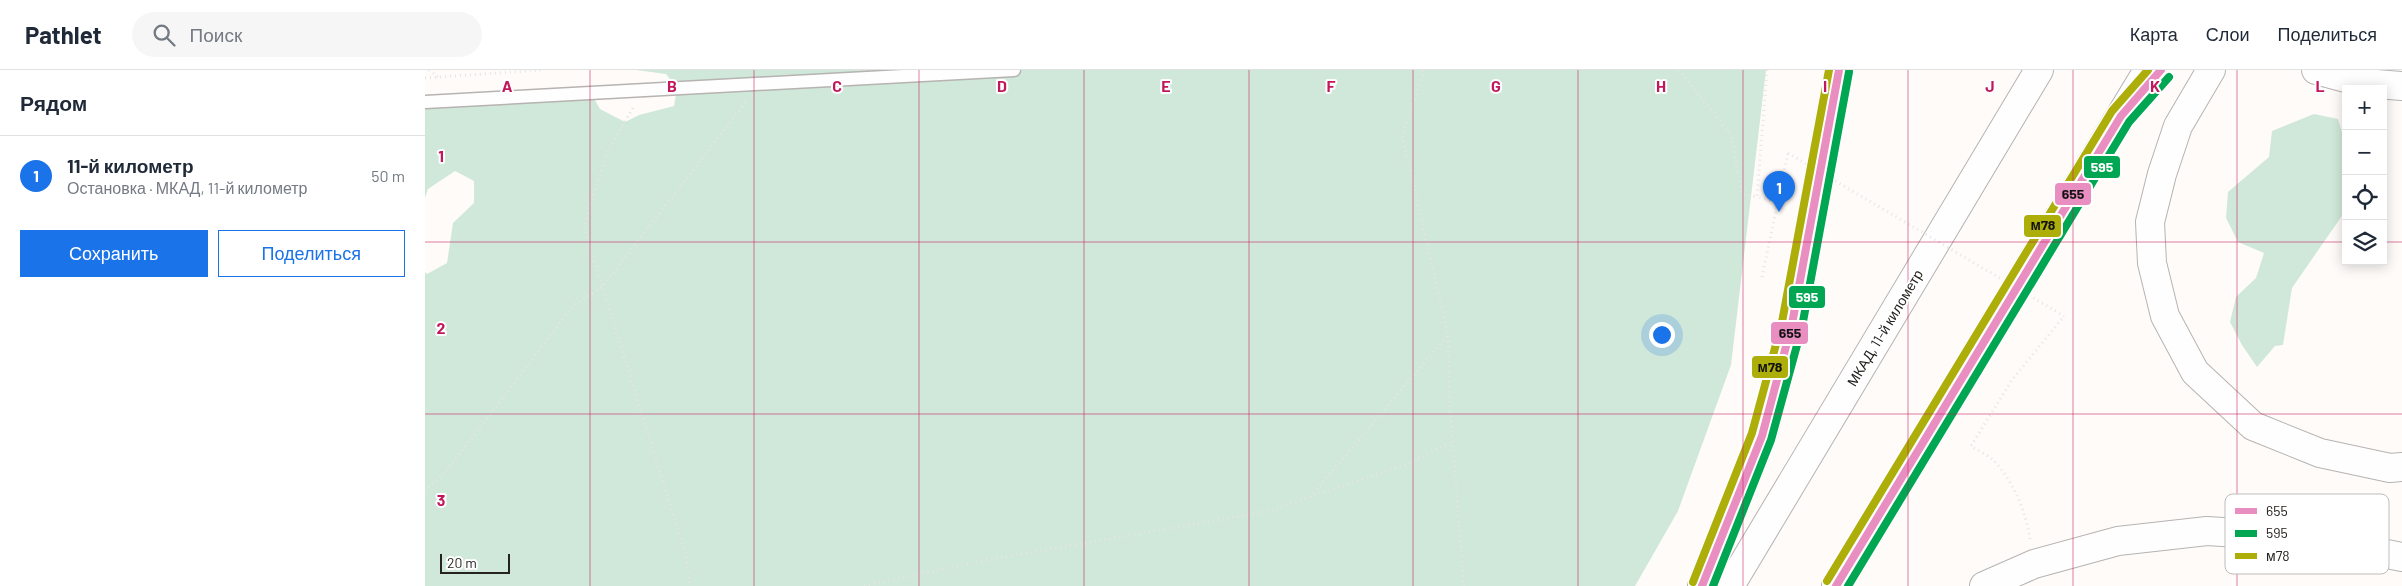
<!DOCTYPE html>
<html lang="ru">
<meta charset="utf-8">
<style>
body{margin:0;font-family:Barlow,sans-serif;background:#f6f6f7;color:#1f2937}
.controls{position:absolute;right:15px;top:15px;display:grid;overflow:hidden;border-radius:0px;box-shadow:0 2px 12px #0003}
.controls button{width:45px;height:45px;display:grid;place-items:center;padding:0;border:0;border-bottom:1px solid #e0e1e3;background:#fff;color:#1f2937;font:25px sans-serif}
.scale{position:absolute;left:15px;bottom:12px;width:70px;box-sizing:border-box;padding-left:5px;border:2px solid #25221f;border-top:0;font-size:14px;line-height:18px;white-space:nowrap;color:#25221f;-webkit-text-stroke:4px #fff;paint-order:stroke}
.you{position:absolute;left:1236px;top:264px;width:18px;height:18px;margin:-12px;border:4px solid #fff;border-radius:50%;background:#1a73e8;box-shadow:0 0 0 8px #1a73e833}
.badge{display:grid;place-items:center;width:32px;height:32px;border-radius:50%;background:#1a73e8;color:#fff;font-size:16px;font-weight:700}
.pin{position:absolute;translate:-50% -41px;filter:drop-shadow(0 1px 2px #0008)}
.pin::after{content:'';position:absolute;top:26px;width:18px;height:15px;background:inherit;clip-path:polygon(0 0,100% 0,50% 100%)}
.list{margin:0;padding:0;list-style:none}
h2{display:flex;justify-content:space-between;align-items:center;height:65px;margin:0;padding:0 20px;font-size:21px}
h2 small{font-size:16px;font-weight:400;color:#747a83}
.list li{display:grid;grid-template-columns:32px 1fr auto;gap:15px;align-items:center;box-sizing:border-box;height:80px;padding:0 20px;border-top:1px solid #e0e1e3}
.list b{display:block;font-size:19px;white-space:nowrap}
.list p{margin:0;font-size:16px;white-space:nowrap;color:#747a83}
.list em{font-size:16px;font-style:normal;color:#747a83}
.actions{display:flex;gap:10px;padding:15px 20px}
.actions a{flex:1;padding:11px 0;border:1px solid #1a73e8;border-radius:0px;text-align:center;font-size:18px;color:#1a73e8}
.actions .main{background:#1a73e8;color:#fff}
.icon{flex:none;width:28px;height:28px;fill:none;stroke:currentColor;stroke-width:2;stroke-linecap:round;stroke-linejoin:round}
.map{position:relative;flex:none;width:1977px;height:516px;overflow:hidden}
header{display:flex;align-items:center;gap:30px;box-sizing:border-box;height:70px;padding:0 25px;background:#fff;border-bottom:1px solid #e0e1e3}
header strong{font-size:24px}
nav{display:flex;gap:28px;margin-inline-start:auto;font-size:18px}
.search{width:350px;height:45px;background:#f6f6f7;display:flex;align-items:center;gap:12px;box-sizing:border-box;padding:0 18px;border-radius:28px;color:#747a83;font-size:19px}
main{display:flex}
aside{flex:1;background:#fff}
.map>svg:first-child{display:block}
.forest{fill:#d0e8d9}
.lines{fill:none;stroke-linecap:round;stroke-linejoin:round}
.service-casing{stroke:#b6b3b1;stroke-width:15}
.primary-casing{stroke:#b6b3b1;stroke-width:30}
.trunk-casing{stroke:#b6b3b1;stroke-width:30}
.path{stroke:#e6e5e5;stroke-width:3;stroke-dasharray:1 4;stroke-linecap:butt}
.service{stroke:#fffefe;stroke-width:12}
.primary{stroke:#fffefe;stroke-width:28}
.trunk{stroke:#fffefe;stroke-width:28}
.path-bridge{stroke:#e6e5e5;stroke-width:3;stroke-dasharray:1 4;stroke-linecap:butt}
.bus-1-casing{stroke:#fff;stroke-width:11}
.bus-2-casing{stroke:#fff;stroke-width:11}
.bus-3-casing{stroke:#fff;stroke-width:11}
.bus-1{stroke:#e98ec0;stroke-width:8}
.bus-2{stroke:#00a651;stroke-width:8}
.bus-3{stroke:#aeae0b;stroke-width:8}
.grid{fill:none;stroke:#c2185b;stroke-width:1;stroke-opacity:0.55}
.labels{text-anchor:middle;stroke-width:4;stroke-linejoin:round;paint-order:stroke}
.street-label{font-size:14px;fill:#25221f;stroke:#fff}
.key{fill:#fff;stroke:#bebdbc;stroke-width:1}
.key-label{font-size:14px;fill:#25221f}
.grid-label{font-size:16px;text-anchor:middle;font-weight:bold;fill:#c2185b;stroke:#fff;stroke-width:4;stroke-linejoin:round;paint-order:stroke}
.line-badge{stroke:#fff;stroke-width:2}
.badge-label{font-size:14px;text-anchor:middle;font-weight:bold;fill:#fff}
.pale-badge-label{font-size:14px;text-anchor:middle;font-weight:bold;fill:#111}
</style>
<header>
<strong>Pathlet</strong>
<div class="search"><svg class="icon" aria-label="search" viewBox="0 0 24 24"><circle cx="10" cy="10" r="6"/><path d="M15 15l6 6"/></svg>Поиск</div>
<nav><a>Карта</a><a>Слои</a><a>Поделиться</a></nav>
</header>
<main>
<aside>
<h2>Рядом<small></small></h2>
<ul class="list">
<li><span class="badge">1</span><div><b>11-й километр</b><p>Остановка · МКАД, 11-й километр</p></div><em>50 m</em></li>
</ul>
<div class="actions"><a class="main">Сохранить</a><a>Поделиться</a></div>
</aside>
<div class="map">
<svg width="1977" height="516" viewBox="0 0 1977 516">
<rect width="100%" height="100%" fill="#fefbf9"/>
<path class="forest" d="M211 0H1341L1306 295 1253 441 1210 516H0V202L2 204 22 193 28 153 49 133V111L30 101 3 119 0 128V32L166 23 175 39 200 52 214 45 249 36 252 18 241 4Z
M1889 44 1913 49 1921 76V140L1867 218 1858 275 1850 276 1832 297 1817 275 1805 252 1811 227 1831 208 1839 183 1813 172 1801 148 1803 122 1844 87 1847 61Z"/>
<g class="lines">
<defs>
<path id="service" d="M0 32 589 0"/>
<path id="primary" d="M1786 0 1753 56 1737 104 1725 152 1727 193 1740 246 1770 302 1828 356 1895 383 1965 398 1977 397
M1891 0 1939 13 1977 16"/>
<path id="trunk" d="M1277 516 1337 366 1367 254 1414 0
M1305 516 1614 0
M1411 516 1723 0
M1559 516 1609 494 1693 471 1782 461 1877 467 1977 487"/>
</defs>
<use href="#service" class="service-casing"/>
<use href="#primary" class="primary-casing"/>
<use href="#trunk" class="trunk-casing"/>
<path class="path" d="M4 0 13 7
M997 0 998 4 977 65 1023 265 1025 339 1039 516
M1254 0 1306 65 1317 124 1332 127
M1342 0 1332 127 1352 132
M0 8 116 0
M208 38 183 80 159 157 261 486 265 516
M1337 207 1363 83
M0 421 23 399 149 235 177 217 321 32
M885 427 1023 265
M1605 469C1601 442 1589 412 1569 391 1563 385 1553 381 1546 376L1587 310 1639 246
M439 516 552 492 844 441 982 394 1029 371"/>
<use href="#service" class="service"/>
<use href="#primary" class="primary"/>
<use href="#trunk" class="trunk"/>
<path class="path-bridge" d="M1363 83 1639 246"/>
<defs>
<path id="bus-1" d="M1277 516 1337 366 1367 254 1414 0
M1411 516 1696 46 1736 0"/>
<path id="bus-2" d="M1288 516 1346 370 1377 257 1424 2
M1423 516 1704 52 1744 7"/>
<path id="bus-3" d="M1402 511 1687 41 1723 0
M1268 512 1327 363 1357 252 1404 0"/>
</defs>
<use href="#bus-1" class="bus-1-casing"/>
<use href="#bus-2" class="bus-2-casing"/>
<use href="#bus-3" class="bus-3-casing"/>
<use href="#bus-1" class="bus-1"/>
<use href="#bus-2" class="bus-2"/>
<use href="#bus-3" class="bus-3"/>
</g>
<path class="grid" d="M165 0V516M329 0V516M494 0V516M659 0V516M824 0V516M988 0V516M1153 0V516M1318 0V516M1483 0V516M1648 0V516M1812 0V516M0 172H1921M1958 172H1977M0 344H1977"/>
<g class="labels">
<g class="street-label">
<text transform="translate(1460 258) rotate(-59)" y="5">МКАД, 11-й километр</text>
</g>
</g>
<rect x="1800" y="424" width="164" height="80" rx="8" class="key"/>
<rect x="1810" y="438" width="22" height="6" fill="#e98ec0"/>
<rect x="1810" y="460" width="22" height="7" fill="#00a651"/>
<rect x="1810" y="483" width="22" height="6" fill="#aeae0b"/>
<g class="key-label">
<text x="1841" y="446">655</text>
<text x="1841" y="468">595</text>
<text x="1841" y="491">м78</text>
</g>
<g class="grid-label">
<text x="82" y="22">A</text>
<text x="247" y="22">B</text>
<text x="412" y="22">C</text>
<text x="577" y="22">D</text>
<text x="741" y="22">E</text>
<text x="906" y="22">F</text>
<text x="1071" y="22">G</text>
<text x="1236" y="22">H</text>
<text x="1400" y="22">I</text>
<text x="1565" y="22">J</text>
<text x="1730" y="22">K</text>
<text x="1895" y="22">L</text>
<text x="16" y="92">1</text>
<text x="16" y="264">2</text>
<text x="16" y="436">3</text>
</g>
<g class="line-badge">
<rect x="1658" y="85" width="38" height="24" rx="5" fill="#00a651"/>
<rect x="1629" y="112" width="38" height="24" rx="5" fill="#e98ec0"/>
<rect x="1598" y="144" width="39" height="24" rx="5" fill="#aeae0b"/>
<rect x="1363" y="215" width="38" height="24" rx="5" fill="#00a651"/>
<rect x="1345" y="251" width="39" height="24" rx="5" fill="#e98ec0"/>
<rect x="1326" y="285" width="38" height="24" rx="5" fill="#aeae0b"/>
</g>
<g class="badge-label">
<text x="1677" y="102">595</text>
<text x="1382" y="232">595</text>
</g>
<g class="pale-badge-label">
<text x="1648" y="129">655</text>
<text x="1618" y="160">м78</text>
<text x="1365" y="268">655</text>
<text x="1345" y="302">м78</text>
</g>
</svg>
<div class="controls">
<button>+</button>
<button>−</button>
<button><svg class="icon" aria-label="locate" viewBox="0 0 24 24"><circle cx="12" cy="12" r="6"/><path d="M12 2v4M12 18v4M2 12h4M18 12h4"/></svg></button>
<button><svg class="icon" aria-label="layers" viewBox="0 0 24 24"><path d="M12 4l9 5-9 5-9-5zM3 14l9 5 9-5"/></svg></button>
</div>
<div class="scale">20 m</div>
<div class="you"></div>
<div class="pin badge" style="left:1354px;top:142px">1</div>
</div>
</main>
